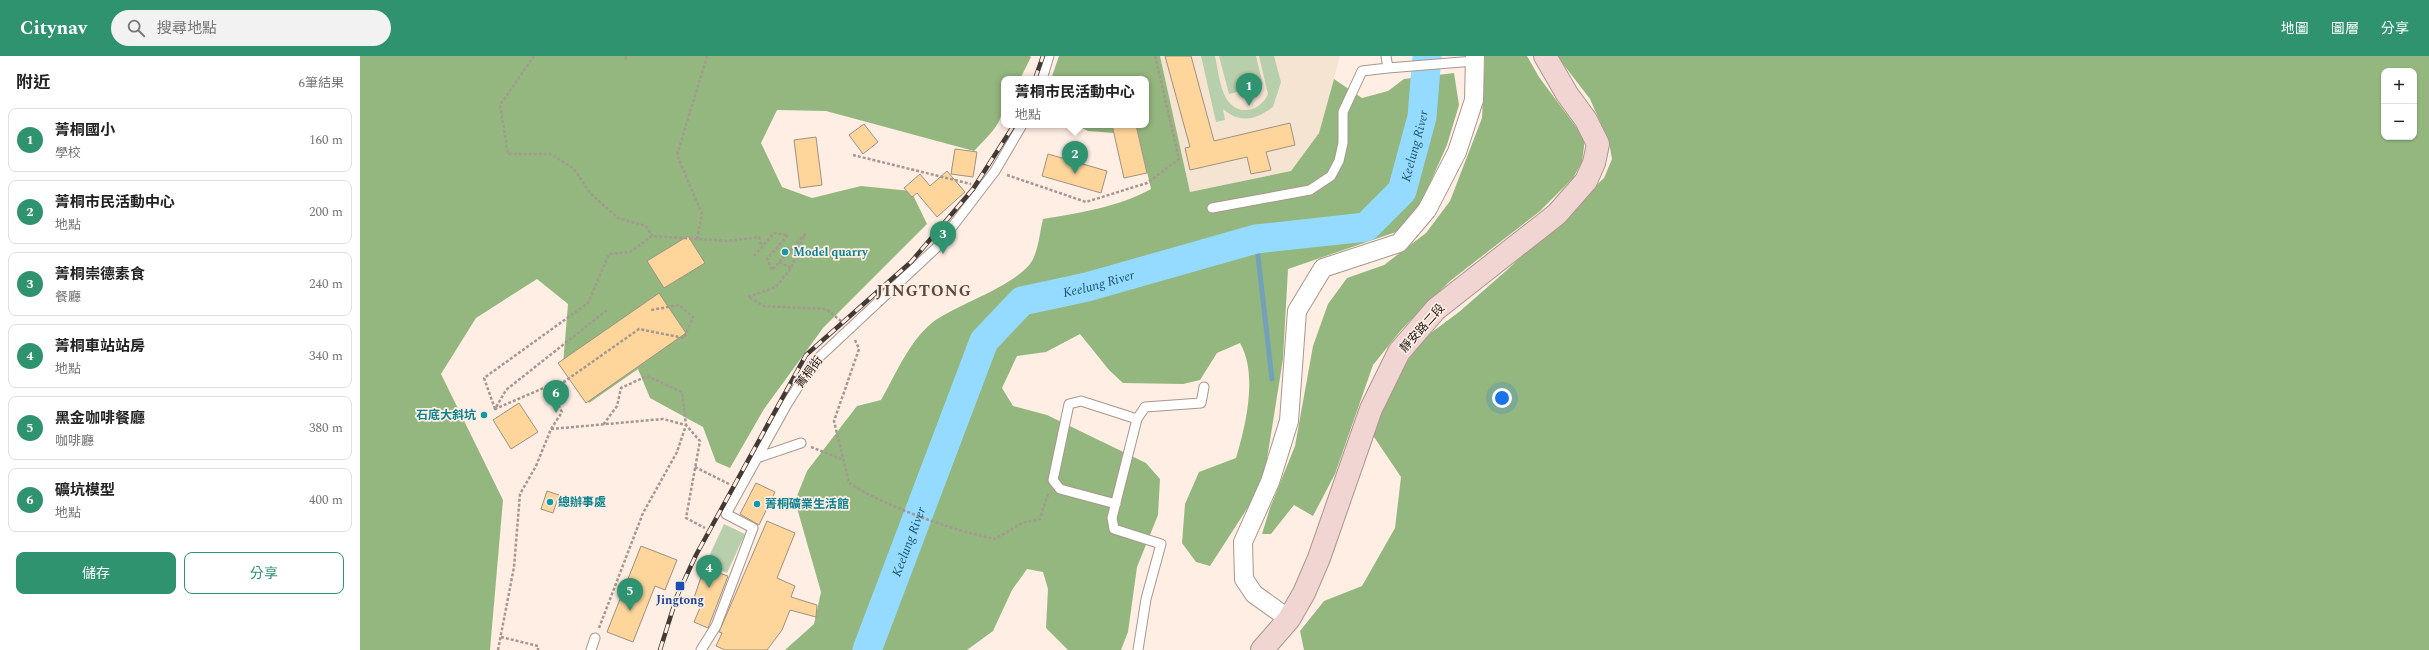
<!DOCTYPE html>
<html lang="zh-TW">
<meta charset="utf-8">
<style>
body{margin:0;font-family:Spectral,"Noto Sans TC",serif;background:#f2f2f2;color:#222}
.controls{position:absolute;right:12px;top:12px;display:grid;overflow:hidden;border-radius:8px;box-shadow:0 1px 3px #0004}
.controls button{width:36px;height:36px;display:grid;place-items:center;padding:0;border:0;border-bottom:1px solid #e0e0e0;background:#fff;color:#222;font:20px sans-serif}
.you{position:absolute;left:1142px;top:342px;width:14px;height:14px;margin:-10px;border:3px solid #fff;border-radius:50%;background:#1a73e8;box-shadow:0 0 0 6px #1a73e833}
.badge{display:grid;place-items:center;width:26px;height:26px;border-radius:50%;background:#30936f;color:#fff;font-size:13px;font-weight:700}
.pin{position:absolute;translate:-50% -33px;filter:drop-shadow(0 1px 2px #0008)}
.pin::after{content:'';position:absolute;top:21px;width:14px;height:12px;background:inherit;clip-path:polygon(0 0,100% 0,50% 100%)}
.popup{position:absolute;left:641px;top:20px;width:148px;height:52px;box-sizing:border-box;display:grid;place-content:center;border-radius:8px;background:#fff;filter:drop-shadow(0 1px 3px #0005);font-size:13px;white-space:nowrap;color:#767676}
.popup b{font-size:15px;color:#222}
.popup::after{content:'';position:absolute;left:50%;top:100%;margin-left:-8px;border:8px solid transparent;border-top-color:#fff}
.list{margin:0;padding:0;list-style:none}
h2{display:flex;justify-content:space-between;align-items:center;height:52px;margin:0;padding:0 16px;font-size:17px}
h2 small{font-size:13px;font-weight:400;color:#767676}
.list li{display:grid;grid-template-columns:26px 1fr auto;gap:12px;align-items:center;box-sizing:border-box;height:64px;margin:0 8px 8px;padding:0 8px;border:1px solid #e0e0e0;border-radius:8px}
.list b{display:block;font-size:15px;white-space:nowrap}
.list p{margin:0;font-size:13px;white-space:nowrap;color:#767676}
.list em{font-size:13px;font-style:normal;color:#767676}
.actions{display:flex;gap:8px;padding:12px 16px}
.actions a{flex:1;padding:9px 0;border:1px solid #30936f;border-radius:8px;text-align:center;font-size:14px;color:#30936f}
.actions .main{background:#30936f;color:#fff}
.icon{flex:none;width:22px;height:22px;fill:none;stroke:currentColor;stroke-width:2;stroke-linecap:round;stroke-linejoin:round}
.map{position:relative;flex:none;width:2069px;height:594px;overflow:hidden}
header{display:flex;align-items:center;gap:24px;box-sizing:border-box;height:56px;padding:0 20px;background:#30936f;color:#fff}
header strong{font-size:19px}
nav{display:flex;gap:22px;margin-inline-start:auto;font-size:14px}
.search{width:280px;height:36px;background:#f2f2f2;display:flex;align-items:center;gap:10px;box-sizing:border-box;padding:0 14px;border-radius:22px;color:#767676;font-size:15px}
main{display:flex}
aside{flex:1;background:#fff}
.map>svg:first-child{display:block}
.education{fill:#f6e4d3}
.green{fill:#b8cfac}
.forest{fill:#94b77f;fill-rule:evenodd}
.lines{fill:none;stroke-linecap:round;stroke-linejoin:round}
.stream{stroke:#72a1b9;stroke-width:5}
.river{stroke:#95dbff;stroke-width:29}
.building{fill:#fed59b;stroke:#9e9281}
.service-casing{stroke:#aa968b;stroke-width:11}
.minor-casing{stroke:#aa968b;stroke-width:20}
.secondary-casing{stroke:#aa968b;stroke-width:24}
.path{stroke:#a59891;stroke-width:2.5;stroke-dasharray:3 2;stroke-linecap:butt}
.service{stroke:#fff;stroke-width:9}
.minor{stroke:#fff;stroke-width:18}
.secondary{stroke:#f1d5d2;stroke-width:22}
.rail-casing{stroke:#433a35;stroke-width:4.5}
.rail{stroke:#ffeee4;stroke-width:3;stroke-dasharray:9;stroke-linecap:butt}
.culture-dot{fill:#0f9aa8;stroke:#ffeee4;stroke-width:1.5}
.transit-dot{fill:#1a4fb4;stroke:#ffeee4;stroke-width:1.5}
.labels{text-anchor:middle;stroke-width:3.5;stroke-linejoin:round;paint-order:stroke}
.culture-label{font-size:12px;font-weight:bold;fill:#0d838f;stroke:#ffeee4;text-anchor:start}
.street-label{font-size:12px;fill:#211a16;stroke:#ffeee4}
.transit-label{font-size:12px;font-weight:bold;fill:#164399;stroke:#ffeee4}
.water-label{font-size:13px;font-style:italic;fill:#1c526b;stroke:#ffeee4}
.district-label{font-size:16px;font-weight:bold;letter-spacing:1px;fill:#5a493f;stroke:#ffeee4}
</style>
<header>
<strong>Citynav</strong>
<div class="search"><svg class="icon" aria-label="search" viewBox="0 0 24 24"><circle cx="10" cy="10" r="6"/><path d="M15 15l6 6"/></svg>搜尋地點</div>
<nav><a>地圖</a><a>圖層</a><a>分享</a></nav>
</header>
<main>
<aside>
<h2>附近<small>6筆結果</small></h2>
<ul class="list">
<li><span class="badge">1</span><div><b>菁桐國小</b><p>學校</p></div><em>160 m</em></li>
<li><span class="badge">2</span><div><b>菁桐市民活動中心</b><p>地點</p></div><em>200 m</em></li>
<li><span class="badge">3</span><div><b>菁桐崇德素食</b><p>餐廳</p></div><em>240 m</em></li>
<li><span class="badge">4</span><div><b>菁桐車站站房</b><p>地點</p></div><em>340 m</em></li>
<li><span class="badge">5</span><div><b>黑金咖啡餐廳</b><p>咖啡廳</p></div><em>380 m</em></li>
<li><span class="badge">6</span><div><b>礦坑模型</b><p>地點</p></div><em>400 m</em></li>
</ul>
<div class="actions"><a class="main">儲存</a><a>分享</a></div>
</aside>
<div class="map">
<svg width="2069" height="594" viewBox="0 0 2069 594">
<rect width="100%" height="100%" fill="#ffeee4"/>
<path class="education" d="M800 0H980L959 77 931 115 830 136Z"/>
<path class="green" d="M841 0H855C858 13 859 28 865 40 875 61 900 57 908 38L899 0H914L921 26 913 51C895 64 880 68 863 53L865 64 856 66Z
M859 0H896L903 29 869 38Z
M364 468 385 478 367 517 346 507Z"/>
<path class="forest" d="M0 0H670L671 1 660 23H644C644 65 643 65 614 95L466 55 417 54 401 87 422 131 452 142 501 130 551 135 567 168 463 272 404 353 370 412 356 406 343 371 290 342 278 313 229 347 203 309 208 248 177 223 116 262 81 318 143 444 130 594H0Z
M699 0H800L830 136 931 115 959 77 974 23 1002 42 1028 35 1044 23 1094 17 1099 49 1087 89 1062 145 1036 176 928 213 923 303 903 428 850 510 836 506 822 487 825 448 839 416 876 402C886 369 898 318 880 287L857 297 840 324 823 328 763 327 749 314 720 278 686 296 657 300 642 332 653 350 687 359 786 407 800 423 798 459 777 511 768 576 761 594H708L686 572 688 533 683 516 667 513 652 534 633 575 607 594H425L454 568 461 536 435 445 447 415 497 350 521 344C536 318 549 285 573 266 598 247 663 228 674 201 679 189 680 175 683 163 720 157 758 151 791 133L776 69H786V23H691Z
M1125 0H1167L1179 21 1225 83 1222 106 1213 122 1180 155 1090 225 1042 273 1013 309 975 418 953 460 934 449 911 478H902L910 452 935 390 953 290 968 248 987 222 1024 209 1066 177 1090 145 1122 62Z
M1197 0H2069V594H944L940 575 964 545 1002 530 1035 472 1041 421 1012 378 1042 314 1060 285 1099 256 1147 214 1244 122 1252 103 1249 86 1230 43ZM2024 15H2054V81H2024Z
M716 69H752L754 77 728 75Z"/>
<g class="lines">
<path class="stream" d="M896 183 912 323"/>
<path class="river" id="s1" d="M507 594 624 285 662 245 727 231 896 183 1006 171 1042 135 1062 61 1067 0"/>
</g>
<path class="building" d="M805 0H831L854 85 930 67 935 89 906 96 911 114 891 118 887 101 830 114 825 92 830 91Z
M504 68 518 86 503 98 489 79Z
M752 69H776L787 117 764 122Z
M456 81 462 129 440 132 434 84Z
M595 93 617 96 613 121 591 118Z
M688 98 747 115 741 137 682 120Z
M587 115 605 136 577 161 557 137 552 141 544 132 560 118 570 130Z
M328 180 345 207 304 232 287 205Z
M299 237 326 277 226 347 198 307Z
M159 347 178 376 151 393 133 364Z
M396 427 415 436 399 469 380 458Z
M187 435 199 439 193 457 181 453Z
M407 465 435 477 417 522 435 530 431 541 457 549 456 561 430 554 422 574 407 594H365L356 590 362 577 359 576Z
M281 490 317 504 305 534 295 530 273 586 247 576Z
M344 512 368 520 348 572 334 566 342 547 333 545Z"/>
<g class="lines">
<defs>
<path id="service" d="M1026 0 1028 12 1114 5
M682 23 689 0
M852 152 950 134 971 120 979 105 983 87V56L1002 15 1028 12
M397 402 441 387
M756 448 700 433 693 424 709 348 721 345 777 363
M231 594 235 582
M341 594 356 570 393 472 366 458 427 348 453 307 576 192 635 115 662 69
M778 594 786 543 801 488 754 473 752 462 777 363 785 351 841 347 844 331"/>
<path id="minor" d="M929 563 894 538 884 523 883 486 910 426 929 365 937 255 963 212 1039 187 1067 154 1097 96 1114 44 1115 0"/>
<path id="secondary" d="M902 594 929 563 944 537 959 502 1011 353 1039 296 1076 253 1197 158 1226 125 1234 107 1238 88 1226 64 1207 38 1185 0"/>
</defs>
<use href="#service" class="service-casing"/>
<use href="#minor" class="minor-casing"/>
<use href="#secondary" class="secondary-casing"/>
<path class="path" d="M174 0 140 49 148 98H191L213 112 231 138 258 162 286 170 292 180
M265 3 267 0
M493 99 611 128
M647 119 726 146 787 127 819 103 795 0
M337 183 342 158 317 99 347 0
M394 200 414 177 428 179 407 203 412 214 445 178 431 212 416 231 388 241 404 250 466 253 481 265
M419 206 431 212
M495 284 499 293 474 365 489 427C527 451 591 474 635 483L662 467 680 463 688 438
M191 335 279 273 324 282 333 261 319 249 291 254
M135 353 124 322 228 247 249 198 270 196 292 180 368 185 399 181 402 192
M191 373 303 363 326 369 340 385 326 462 345 472
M451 391 484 404
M335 411 369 428
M239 572 283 457 317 396 326 369 322 336 287 320 261 332 257 350 243 369
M141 581 178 590V594
M138 594 154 511 160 438 176 410 191 373 202 356 188 330 135 353 146 334 247 254"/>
<use href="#service" class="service"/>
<use href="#minor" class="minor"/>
<use href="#secondary" class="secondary"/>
<defs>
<path id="rail" d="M675 23 683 0
M300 594 317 540 336 499 446 299 551 206 613 133 654 69"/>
</defs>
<use href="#rail" class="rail-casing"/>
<use href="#rail" class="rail"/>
</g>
<g class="culture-dot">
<circle cx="425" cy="196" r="4"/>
<circle cx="124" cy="359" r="4"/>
<circle cx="190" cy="446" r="4"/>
<circle cx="397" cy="448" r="4"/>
</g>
<rect class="transit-dot" x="315" y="525" width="10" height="10" rx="2"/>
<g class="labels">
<g class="culture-label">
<text x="433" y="200">Model quarry</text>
<text x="116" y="363" text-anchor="end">石底大斜坑</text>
<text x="198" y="450">總辦事處</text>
<text x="405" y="452">菁桐礦業生活館</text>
</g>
<g class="street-label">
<text transform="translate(1062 272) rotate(-48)" y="4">靜安路二段</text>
<text transform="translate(449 316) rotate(-53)" y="4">菁桐街</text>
</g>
<g class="transit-label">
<text x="320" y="548">Jingtong</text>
</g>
<g class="water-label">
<text dy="5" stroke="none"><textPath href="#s1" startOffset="836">Keelung River</textPath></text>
<text dy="5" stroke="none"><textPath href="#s1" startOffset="464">Keelung River</textPath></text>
<text dy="5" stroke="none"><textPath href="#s1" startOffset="116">Keelung River</textPath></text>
</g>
<g class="district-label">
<text x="564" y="240">JINGTONG</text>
</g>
</g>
</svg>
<div class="controls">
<button>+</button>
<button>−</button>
</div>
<div class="you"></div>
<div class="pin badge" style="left:889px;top:50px">1</div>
<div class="pin badge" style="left:715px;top:118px">2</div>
<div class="popup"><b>菁桐市民活動中心</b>地點</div>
<div class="pin badge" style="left:583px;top:198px">3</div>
<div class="pin badge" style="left:349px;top:532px">4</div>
<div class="pin badge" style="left:270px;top:555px">5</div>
<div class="pin badge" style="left:196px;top:357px">6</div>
</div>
</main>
